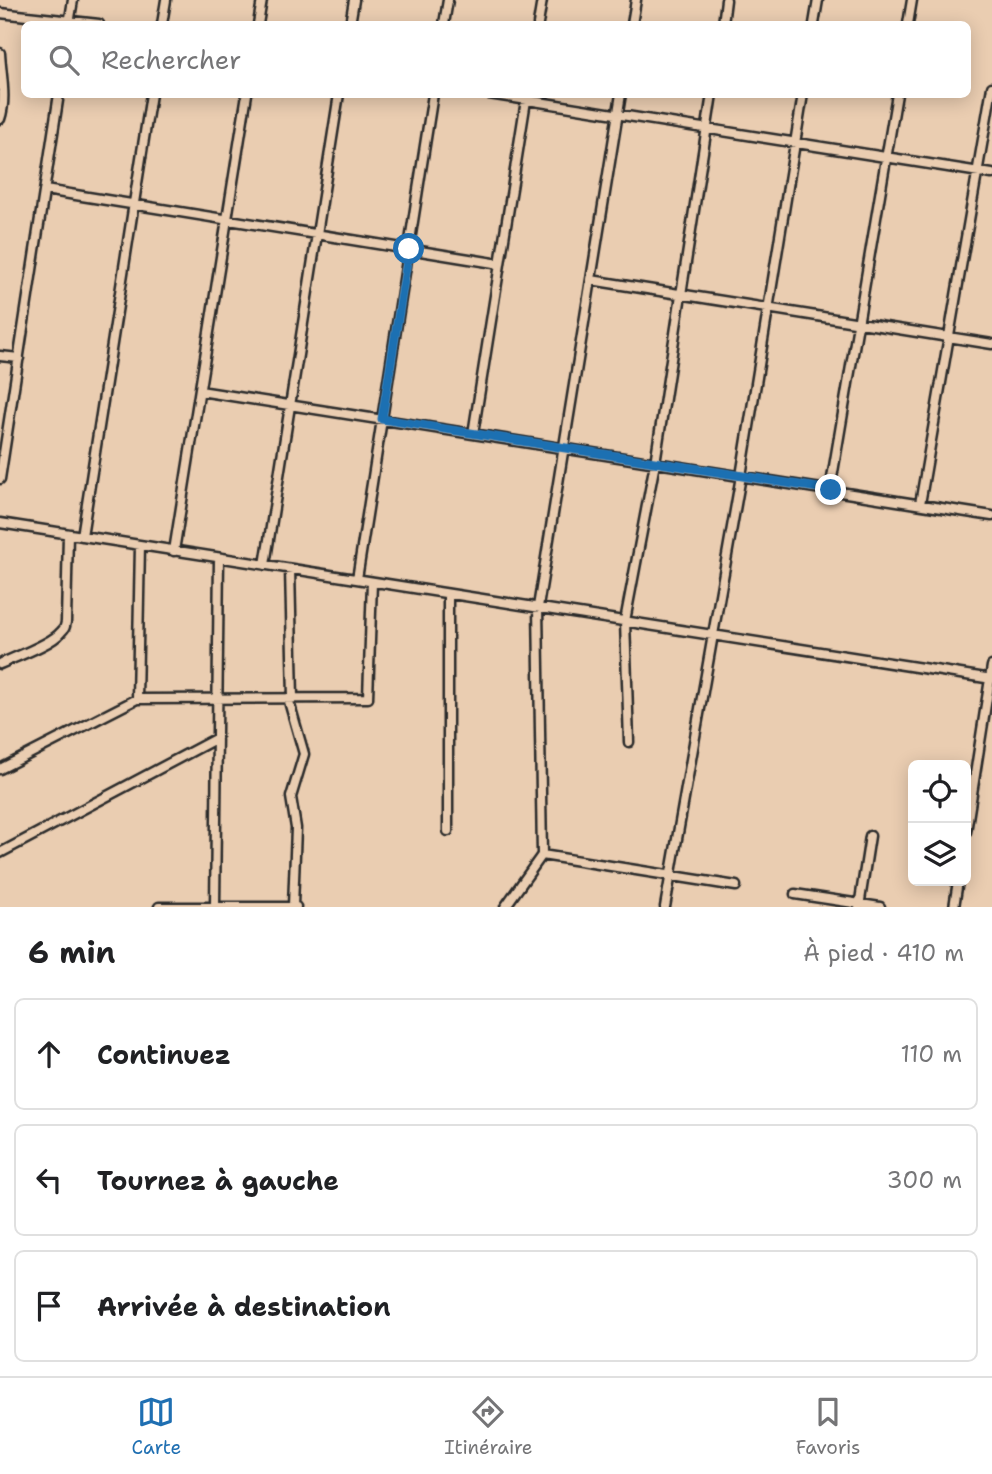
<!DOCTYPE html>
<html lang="fr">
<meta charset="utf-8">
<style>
body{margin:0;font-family:"Shantell Sans",sans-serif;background:#f6f6f6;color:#202124}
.controls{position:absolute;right:21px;bottom:21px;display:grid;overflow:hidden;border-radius:10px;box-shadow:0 4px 18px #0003}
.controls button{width:63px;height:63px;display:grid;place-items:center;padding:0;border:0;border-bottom:2px solid #e0e0e0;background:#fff;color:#202124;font:35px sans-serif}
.stop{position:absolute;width:21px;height:21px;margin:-16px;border:5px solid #1f6fb2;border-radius:50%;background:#fff}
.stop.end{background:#1f6fb2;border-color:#fff;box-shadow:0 2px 7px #0008}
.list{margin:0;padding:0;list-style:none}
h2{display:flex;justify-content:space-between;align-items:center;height:91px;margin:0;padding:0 28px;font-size:30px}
h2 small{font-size:23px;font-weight:400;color:#757577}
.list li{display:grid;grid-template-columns:46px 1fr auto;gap:21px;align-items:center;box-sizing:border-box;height:112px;margin:0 14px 14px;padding:0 14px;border:2px solid #e0e0e0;border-radius:10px}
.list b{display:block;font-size:26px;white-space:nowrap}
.list em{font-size:23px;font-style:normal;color:#757577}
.icon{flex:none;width:38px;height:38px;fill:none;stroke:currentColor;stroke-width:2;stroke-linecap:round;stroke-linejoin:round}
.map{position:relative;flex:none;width:992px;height:907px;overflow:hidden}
.search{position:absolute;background:#fff;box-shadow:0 4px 18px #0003;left:21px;right:21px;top:21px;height:77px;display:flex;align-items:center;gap:18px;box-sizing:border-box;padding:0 24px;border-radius:10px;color:#757577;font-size:26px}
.sheet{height:469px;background:#fff}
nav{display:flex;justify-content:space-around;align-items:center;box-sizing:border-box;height:98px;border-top:2px solid #e0e0e0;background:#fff;font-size:19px;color:#757577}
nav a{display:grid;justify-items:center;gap:4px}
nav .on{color:#1f6fb2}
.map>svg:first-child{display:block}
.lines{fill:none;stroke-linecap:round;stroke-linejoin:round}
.street-casing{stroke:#2b2b2b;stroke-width:13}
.street{stroke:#eacdb1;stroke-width:8}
.route{stroke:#1f6fb2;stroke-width:9}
</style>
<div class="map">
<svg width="992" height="907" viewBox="0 0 992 907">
<rect width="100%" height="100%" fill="#eacdb1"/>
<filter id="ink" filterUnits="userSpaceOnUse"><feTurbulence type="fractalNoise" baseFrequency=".0143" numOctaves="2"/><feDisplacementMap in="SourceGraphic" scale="14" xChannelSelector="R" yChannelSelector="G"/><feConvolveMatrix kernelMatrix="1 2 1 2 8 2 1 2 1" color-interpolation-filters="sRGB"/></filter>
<g filter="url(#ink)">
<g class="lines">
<defs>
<path id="street" d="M0 13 99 24
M69 24 73 0
M162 24 166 0
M258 24 262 0
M350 24 354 0
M444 24 448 0
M538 24 542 0
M632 24 636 0
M723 24 726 0
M814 24 818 0
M908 24 912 0
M0 53C1 74 7 99 0 119
M489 94 992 174
M45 190 500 264
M591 280 992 344
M0 356 19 358
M200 391 992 516
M473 434 527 94
M0 479 59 94
M830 490 897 94
M920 504 992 87
M0 523 992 679
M82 536 151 94
M174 551 247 94
M265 565 339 94
M290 569 293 698
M357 579 433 94
M0 664C15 657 52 644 61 632 65 628 65 627 66 622L68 534
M288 698 304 754 291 797 296 828 293 906
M137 699 140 545
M629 742 625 621 655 463 712 94
M0 769 137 699 368 698 372 582
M448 831V594
M966 832 992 666
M0 853 217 738
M542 855 736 886
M795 894 880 907
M159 907H296
M215 907 219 558
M505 907 542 855 538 607 621 94
M665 907 741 476 803 94
M859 907 870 836
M954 907 958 881"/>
</defs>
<use href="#street" class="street-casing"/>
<use href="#street" class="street"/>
</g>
</g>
<g class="lines" filter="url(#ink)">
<path class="route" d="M409 249 382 419 831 490"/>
</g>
</svg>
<div class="controls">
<button><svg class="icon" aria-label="locate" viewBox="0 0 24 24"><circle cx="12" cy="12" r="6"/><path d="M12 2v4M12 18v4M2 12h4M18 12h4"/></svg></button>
<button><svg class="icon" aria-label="layers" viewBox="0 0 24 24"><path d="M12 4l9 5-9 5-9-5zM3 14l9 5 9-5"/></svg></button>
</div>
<div class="stop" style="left:409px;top:249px"></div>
<div class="stop end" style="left:831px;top:490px"></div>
<div class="search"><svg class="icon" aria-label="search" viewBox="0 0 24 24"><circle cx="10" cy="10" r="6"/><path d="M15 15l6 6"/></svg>Rechercher</div>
</div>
<section class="sheet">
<h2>6 min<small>À pied · 410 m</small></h2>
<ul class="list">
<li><svg class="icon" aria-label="ahead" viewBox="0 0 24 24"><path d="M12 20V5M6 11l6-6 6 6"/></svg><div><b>Continuez</b></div><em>110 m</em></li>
<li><svg class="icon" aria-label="left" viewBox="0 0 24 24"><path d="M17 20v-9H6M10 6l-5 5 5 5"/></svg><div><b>Tournez à gauche</b></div><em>300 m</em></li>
<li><svg class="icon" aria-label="arrive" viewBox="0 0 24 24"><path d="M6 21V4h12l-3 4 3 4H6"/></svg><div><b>Arrivée à destination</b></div></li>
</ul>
</section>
<nav>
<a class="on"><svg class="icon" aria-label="map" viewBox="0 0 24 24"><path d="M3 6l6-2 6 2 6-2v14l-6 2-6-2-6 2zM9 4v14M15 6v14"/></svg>Carte</a>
<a><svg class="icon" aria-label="directions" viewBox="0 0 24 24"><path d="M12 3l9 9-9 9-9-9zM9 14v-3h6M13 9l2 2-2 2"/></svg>Itinéraire</a>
<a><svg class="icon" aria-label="saved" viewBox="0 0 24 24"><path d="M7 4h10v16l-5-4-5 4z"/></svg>Favoris</a>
</nav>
